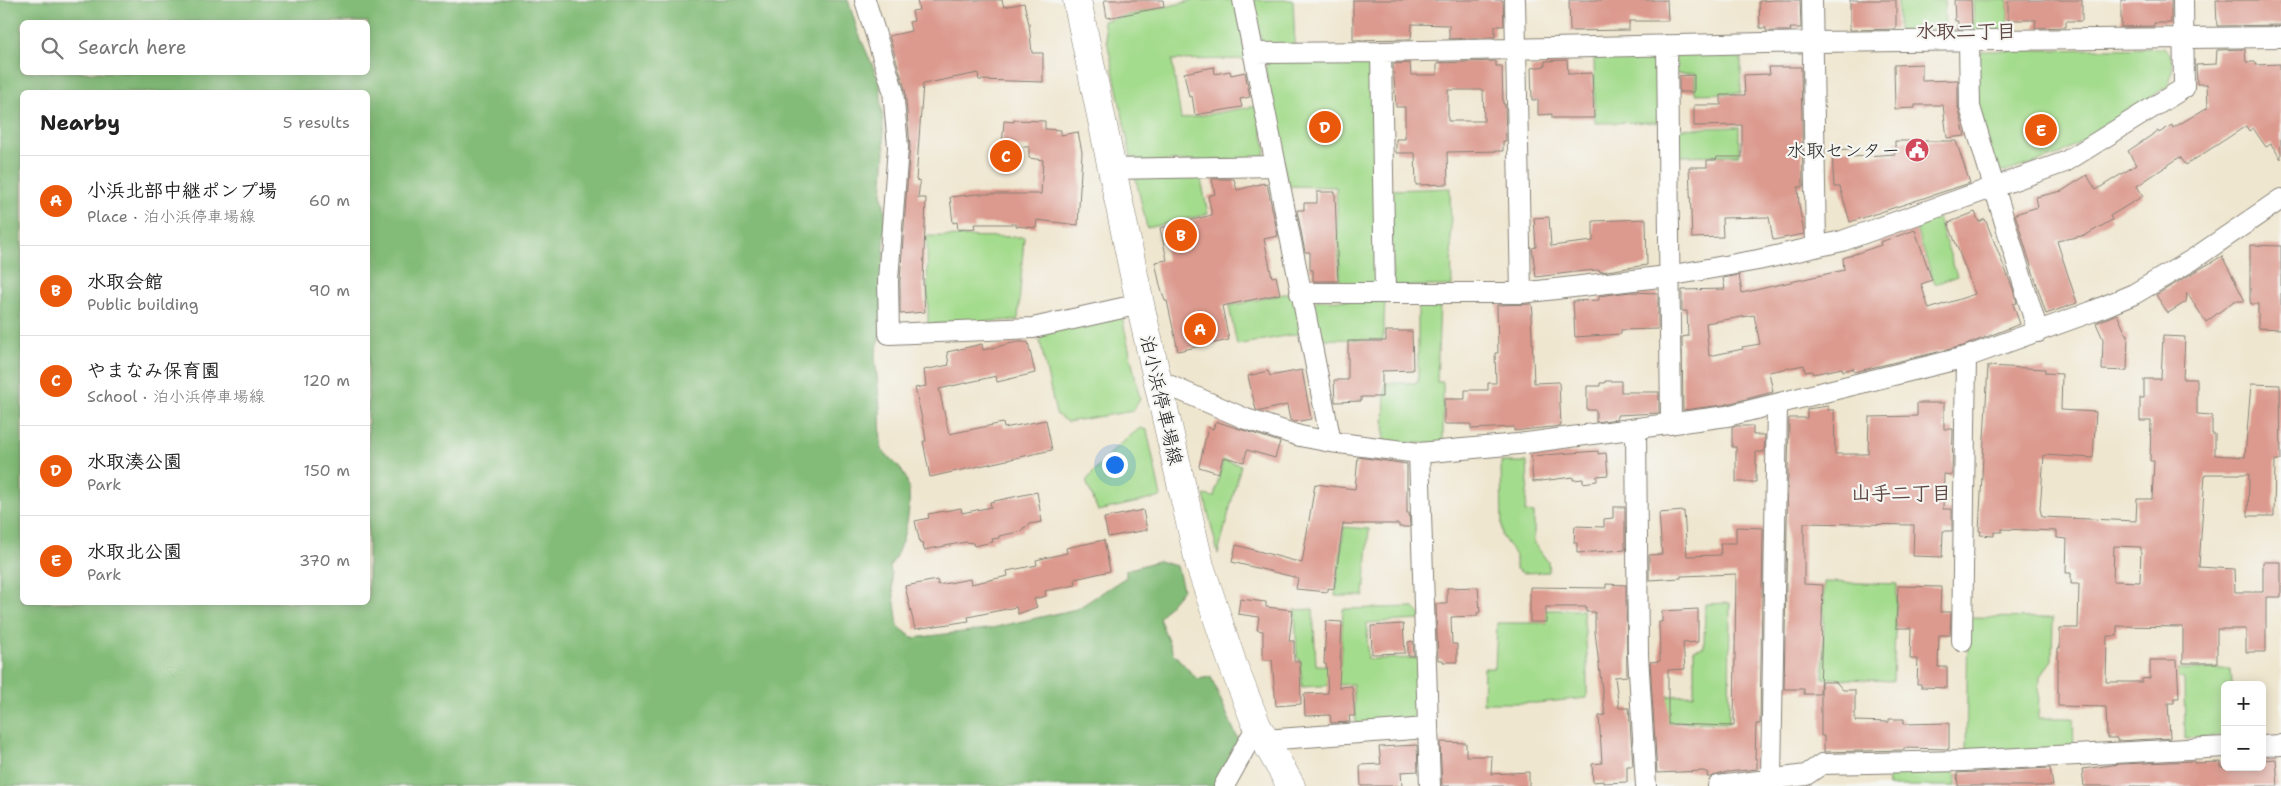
<!DOCTYPE html>
<meta charset="utf-8">
<style>
body{margin:0;font-family:"Shantell Sans","Klee One",sans-serif;background:#f6f6f6;color:#222}
.controls{position:absolute;right:15px;bottom:15px;display:grid;overflow:hidden;border-radius:8px;box-shadow:0 2px 12px #0003}
.controls button{width:45px;height:45px;display:grid;place-items:center;padding:0;border:0;border-bottom:1px solid #e0e0e0;background:#fff;color:#222;font:25px sans-serif}
.you{position:absolute;left:1114px;top:464px;width:18px;height:18px;margin:-12px;border:4px solid #fff;border-radius:50%;background:#1a73e8;box-shadow:0 0 0 8px #1a73e833}
.badge{display:grid;place-items:center;width:32px;height:32px;border-radius:50%;background:#ea580c;color:#fff;font-size:16px;font-weight:700}
.pin{position:absolute;translate:-50% -50%;border:2px solid #fff;box-shadow:0 1px 5px #0006}
.list{margin:0;padding:0;list-style:none}
h2{display:flex;justify-content:space-between;align-items:center;height:65px;margin:0;padding:0 20px;font-size:21px}
h2 small{font-size:16px;font-weight:400;color:#767676}
.list li{display:grid;grid-template-columns:32px 1fr auto;gap:15px;align-items:center;box-sizing:border-box;height:90px;padding:0 20px;border-top:1px solid #e0e0e0}
.list b{display:block;font-size:19px;white-space:nowrap}
.list p{margin:0;font-size:16px;white-space:nowrap;color:#767676}
.list em{font-size:16px;font-style:normal;color:#767676}
.icon{flex:none;width:28px;height:28px;fill:none;stroke:currentColor;stroke-width:2;stroke-linecap:round;stroke-linejoin:round}
.map{position:relative;flex:none;width:2281px;height:786px;overflow:hidden}
.search{position:absolute;background:#fff;box-shadow:0 2px 12px #0003;left:20px;top:20px;width:350px;height:55px;display:flex;align-items:center;gap:12px;box-sizing:border-box;padding:0 18px;border-radius:8px;color:#767676;font-size:19px}
.panel{position:absolute;background:#fff;box-shadow:0 2px 12px #0003;left:20px;top:90px;width:350px;height:515px;border-radius:8px}
.map>svg:first-child{display:block}
.green{fill:#a4dc8d;stroke:#607c54}
.forest{fill:#83bc78;stroke:#506c4a;fill-rule:evenodd}
.building{fill:#dc998d;fill-rule:evenodd}
.lines{fill:none;stroke-linecap:round;stroke-linejoin:round}
.minor-casing{stroke:#868176;stroke-width:22}
.secondary-casing{stroke:#868176;stroke-width:29}
.minor{stroke:#fff;stroke-width:20}
.secondary{stroke:#fff;stroke-width:28}
.labels{text-anchor:middle;stroke-width:4.5;stroke-linejoin:round;paint-order:stroke}
.poi-label{font-size:19px;fill:#1c1c1c;stroke:#f6f6f2;text-anchor:end}
.street-label{font-size:19px;fill:#1c1c1c;stroke:#f6f6f2}
.neighbourhood-label{font-size:20px;font-weight:bold;fill:#5f4844;stroke:#f6f6f2}
</style>
<div class="map">
<svg width="2281" height="786" viewBox="0 0 2281 786">
<rect width="100%" height="100%" fill="#f6f6f2"/>
<filter id="ink" filterUnits="userSpaceOnUse"><feTurbulence type="fractalNoise" baseFrequency=".02" numOctaves="2"/><feDisplacementMap in="SourceGraphic" scale="10" xChannelSelector="R" yChannelSelector="G"/><feConvolveMatrix kernelMatrix="1 2 1 2 8 2 1 2 1" color-interpolation-filters="sRGB"/></filter>
<filter id="wash" filterUnits="userSpaceOnUse"><feTurbulence type="fractalNoise" baseFrequency=".0096" numOctaves="4" result="noise"/><feDisplacementMap in="SourceGraphic" scale="20" xChannelSelector="R" yChannelSelector="G"/><feGaussianBlur stdDeviation="1.12" result="paint"/><feColorMatrix in="noise" values="0 0 0 0 0 0 0 0 0 0 0 0 0 0 0 0 0 1.4 0 .05"/><feComposite in="paint" operator="in"/></filter>
<g filter="url(#wash)">
<rect width="100%" height="100%" fill="#efe6cf"/>
<path class="green" d="M1195 0H1235L1247 59 1172 60 1181 119 1257 106 1266 151 1261 159 1132 162 1103 21Z
M1250 0H1293L1295 48 1263 46Z
M1898 0H1944L1945 35 1898 36Z
M1973 0H2008V34L1974 35Z
M2163 48C2176 56 2173 74 2168 86L2059 155 2005 172 1996 168 1978 105 1977 56 1983 51Z
M1741 49V93L1695 94V73L1674 74 1673 61 1681 51Z
M1653 51 1659 57 1660 122 1595 123 1594 53Z
M1272 57 1373 59 1377 282 1370 286H1340L1336 187 1288 186 1265 68Z
M1739 127V155L1675 156V129Z
M1200 174 1208 214 1147 228 1135 175Z
M1450 188 1452 286H1396L1393 281 1391 190Z
M1938 218 1957 276 1935 284 1915 226Z
M927 236 1024 237 1018 320 928 324Z
M1293 292 1302 333 1237 345 1229 306Z
M1317 300 1385 301 1383 340 1319 339 1309 310Z
M1418 300H1440L1437 382H1443V444L1384 442 1385 383H1418Z
M1122 317 1140 399 1133 411 1067 422 1056 414 1040 341 1045 332Z
M1140 428 1147 430 1161 497 1098 511 1086 481 1112 451Z
M1223 460 1241 465 1218 554 1204 495 1214 497Z
M1501 462H1527L1528 484 1525 512 1534 513V543L1548 562 1549 572 1523 573 1516 569V557L1502 536Z
M1344 527 1369 529 1364 596H1335Z
M1824 582 1897 584 1893 681 1823 678Z
M1730 603 1729 723 1681 722 1647 725 1645 697 1694 695V650L1704 647 1705 604Z
M1413 607 1421 615 1420 620 1367 623 1368 659 1422 658 1418 720 1356 724 1353 684 1302 687 1300 660 1297 658 1295 610 1313 609 1316 665 1340 666 1343 609Z
M1546 610H1583L1587 655V698L1536 703H1483L1484 668H1495L1497 623H1546Z
M1968 617 2053 618 2052 660 2040 676 2038 718H2073L2074 748 1966 755Z
M2176 669H2231L2232 685H2225V736L2185 738 2184 679 2176 677Z
M1955 768 1956 786H1888L1887 770Z"/>
<path class="forest" d="M0 0H848L858 32 880 83 885 152 882 196 885 209 882 328 875 356 880 408 881 449C888 457 900 466 905 476 916 500 904 546 890 566L898 626 913 638 987 629 1077 609 1126 577V570L1158 561 1177 566 1183 589 1159 618 1173 653 1197 679 1211 677 1239 742 1214 786H0ZM22 22H368V72H22ZM22 92H368V602H22Z"/>
<g id="blocks">
<path class="building" d="M917 0H1002L1004 7 1024 3 1029 24 1032 53H1043V82L979 80 978 73 923 84 916 180 920 181 918 198H926L923 282 925 312 900 314V280L910 146 905 89 889 36 911 31 909 22 914 21 912 11 919 10Z
M1104 0H1163L1164 7 1107 18Z
M1353 0H1503L1504 26H1495V37L1449 39V25L1412 24 1411 39 1353 40Z
M1569 0H1667L1668 21H1629V30L1570 31Z
M1775 0H1800L1801 28H1790L1791 31H1766V28H1760L1759 1Z
M1850 0H1896V29L1850 30Z
M1954 0H1971L1972 28 1958 29V21H1955Z
M2008 0H2082V21H2066V27L2035 28 2036 20H2008Z
M2121 0H2171V23H2154V26L2121 27Z
M2216 0H2281V25L2217 26Z
M2245 49 2246 62H2256V65L2280 64 2281 159 2271 144 2266 147 2253 128 2249 131 2246 126 2186 165 2180 157 2137 186 2143 196 2110 216 2112 220 2086 235 2057 241 2077 303 2046 314 2015 214 2038 207 2036 197 2062 191 2087 175 2096 190 2136 165 2128 151 2158 131 2159 133 2172 125 2173 128 2208 107 2207 84H2197L2196 65 2216 64 2217 50Z
M1567 60 1568 74 1592 73 1594 118H1552V114L1538 115V100H1532L1531 68 1545 66V61Z
M1496 61V66H1502L1503 104H1505L1506 141H1503V151L1447 152 1448 184 1416 185 1415 153H1396V139H1405V107H1396L1393 64 1410 63 1411 75H1437V63ZM1448 90H1483L1484 121H1448Z
M1922 64V81L1958 80V107L1965 136 1947 138 1943 105H1915V108L1895 109 1894 65Z
M1214 67 1215 74 1230 71 1231 75 1245 72 1250 97 1240 99 1242 107 1195 115 1192 96 1189 97 1184 73Z
M1769 67H1801L1803 187H1798L1799 205 1804 234 1773 240 1769 217 1722 218 1723 237 1692 238 1689 167H1707V160H1716L1717 157H1742V125L1694 126V105H1721V95H1745L1744 75 1770 74Z
M1694 75V92H1679V76Z
M1014 120 1045 121V129L1061 130V135L1078 132 1082 152 1078 225 1037 220 1036 228 1016 226V224H974L975 228 958 230 957 222 953 223 950 197 978 194H1041L1043 160 1029 158V147L1002 146 1004 121 1014 122Z
M1895 141H1956L1970 183 1850 222 1840 187H1834L1832 150 1852 149V157L1895 154Z
M1212 179H1234L1237 190 1264 183V185L1267 184 1278 236 1264 239 1272 277 1276 276 1280 294 1222 306 1229 340 1178 351 1167 301H1165L1160 285 1155 262 1167 260 1160 228 1212 215 1208 196 1215 194Z
M1317 192H1335L1338 281H1313V270H1310V252H1305L1297 210H1304V203H1317Z
M1975 212 1979 222 1985 219 2013 289 2017 303 2013 304 2020 324 1963 346 1854 372 1853 368 1843 371 1842 368 1813 374 1812 371 1805 372 1804 365 1769 372 1773 392 1723 405 1683 410 1682 337 1688 336 1687 311H1682V290L1725 289 1723 278 1739 275 1742 293 1844 270 1843 258 1881 245 1880 242 1915 230 1932 280 1921 284 1929 309 1975 294 1948 223ZM1754 315 1760 344 1742 347 1743 349 1709 356 1706 323Z
M1549 217 1551 246 1593 241V221L1646 219 1647 265 1600 272V270L1584 271 1536 277 1532 248 1536 247 1534 218Z
M2250 245 2281 246V329L2258 328V304H2251L2250 301Z
M2222 256 2245 301H2234L2206 322 2187 293 2186 302 2168 313 2156 295Z
M1630 292 1658 293V329L1621 330V334L1575 337 1573 301 1599 300V296Z
M1532 304 1533 314H1531L1534 383 1559 382 1561 426 1514 431V427L1471 429V424H1444V399H1465V390H1488V383H1496L1495 353H1498L1497 305Z
M2117 314 2126 334H2128L2127 371 2102 370 2103 339 2096 323Z
M1386 331H1412L1413 370 1382 371V397H1361V401L1335 402 1334 380H1348V341H1386Z
M2163 336 2185 337 2183 379H2197V414L2212 415V434H2215V455L2245 457 2251 384 2280 385 2281 460H2275L2274 516H2248L2249 474H2205L2199 567 2234 569 2235 592H2263V562H2281V597H2266V652H2246V629H2217V663H2183V627L2117 626V636H2107L2106 682H2142V679L2150 678V660H2177L2179 698H2174V703H2168L2170 738 2117 741V738H2107L2106 707 2058 706V648H2060V628H2078L2079 584H2071V573H2066L2067 539 2057 538V531L2002 529V532H1994V536L1980 535 1981 531H1979L1988 366 2045 369V373L2062 374 2061 410 2096 412 2093 458 2044 455 2040 509 2042 517 2136 521 2137 499H2152L2154 461H2150L2151 421H2140V398H2144V379H2161ZM2114 546 2141 547 2140 582 2113 581Z
M1017 342H1028L1035 373 997 382 996 376 939 389 949 434 1003 423 1004 428 1046 420 1052 450 930 477 923 441H926L924 428 915 388 926 386 924 370 949 365 947 352 982 344 983 350Z
M1302 370 1311 419 1295 422 1290 420 1287 405 1261 411 1256 410 1248 376 1268 371 1270 376Z
M1605 381H1621V392H1659V413L1617 415V419L1596 422V410H1587V386H1600V383H1605Z
M1917 403H1944V429H1953L1952 475 1944 474 1943 509H1952V531H1943L1942 557 1913 556 1914 525 1804 523V584L1823 585 1820 694H1804V689H1784L1789 418H1807V409L1828 406V410H1834L1835 454H1868L1869 417 1917 416Z
M1218 422 1280 442 1275 458 1247 450 1244 462 1223 457 1219 473 1199 467 1208 427 1213 429 1215 423Z
M1737 426H1753V435H1765L1764 452H1756V482H1736V447H1732V427Z
M1598 451V454L1606 453 1608 475 1597 476V481L1583 483V479L1573 480V477L1533 482 1531 456Z
M1358 457 1407 464V513H1409L1410 527H1399V524H1343L1334 589 1328 588V592L1296 589 1298 578 1232 562 1236 545 1302 563 1315 484 1355 489Z
M1037 492 1042 522 1029 524V526L1023 528V531L999 536V538L992 539 993 542 974 546 973 543 966 542 924 550 923 542 920 543 915 521 929 518 928 514 961 508 962 513 991 507 990 502Z
M1613 507H1625V550L1577 553V543H1574L1575 526 1604 527V519L1613 518Z
M1143 510 1147 530 1108 537 1104 518Z
M1684 511 1687 556 1721 555 1720 543H1736V527L1763 528 1760 724H1756L1755 759H1757V769L1728 772 1710 777H1707L1708 773 1703 771 1657 773 1650 662 1660 661 1659 622H1662V611L1698 609V642L1683 643 1685 669 1668 670V724L1734 726 1736 574 1681 576V578L1649 580V555L1662 554 1659 513Z
M1104 540 1110 571 1075 579 1076 585 1045 591 1046 596 1034 599 1037 607 1018 614 1016 607 968 617 969 621 915 629 905 586 937 580 938 585 970 579 971 584 1008 576 1007 571 1037 565 1036 560 1067 553 1066 548Z
M1606 584 1626 585 1627 676 1615 677 1619 708H1629L1633 766H1627V782L1603 783V781L1593 782 1592 764 1602 763 1599 716 1605 715 1595 632V612H1586V607H1546V622H1530V587L1606 588Z
M1898 586 1941 587 1940 612H1951L1950 635H1939L1938 667H1947V688L1921 687V684H1917L1918 659H1910L1911 628H1896Z
M1478 587 1480 612 1477 613V616L1451 617 1452 644H1457V662H1443V660H1438L1436 604H1447V588Z
M1240 599 1266 602V607L1293 610 1289 641H1294V661H1300L1301 704 1276 706 1272 660H1263V631L1257 630 1259 617 1238 614Z
M1326 621 1342 622 1339 687 1352 686 1355 716H1349L1350 722 1331 723 1330 715 1305 716 1304 694 1328 693 1326 664H1324Z
M1403 624 1405 653 1372 654 1371 626Z
M1413 641 1414 656H1408V642Z
M1821 682H1836L1843 690H1855V721L1889 722V719H1904V724L1949 723V749L1904 748V750L1824 752V736H1821Z
M1440 742 1466 743V756H1492L1491 774 1529 772V786H1442Z
M1417 745 1418 771 1401 772 1402 786H1361L1360 765 1381 764 1379 747Z
M2276 759 2278 786H2084L2082 769 2120 764 2194 761V763L2221 762V767H2262V760Z
M2050 768 2053 786H1958L1957 773Z"/>
</g>
</g>
<g filter="url(#ink)">
<use href="#blocks" fill-opacity="0" stroke="#868176" stroke-width="1"/>
<g class="lines">
<defs>
<path id="minor" d="M865 0 893 90 898 147 888 280 889 334 1033 328 1140 304
M1243 0 1331 442
M1515 0 1521 293
M1812 0 1816 247
M1969 41 1970 107 2038 332
M1667 45 1671 424
M1381 52 1385 293
M1254 53 1381 52 1812 42 2281 37
M1111 169 1276 166
M1300 293H1521L1668 276 1758 260 1842 241 2065 162 2184 88 2183 0
M1157 380 1246 419 1300 436 1331 442 1419 453 1518 444 1727 416 1966 357 2091 312 2134 294 2192 260 2281 199
M1636 430 1638 655 1646 786
M1419 453 1430 786
M1962 641 1966 357
M1265 740 1427 728
M2262 746 2281 745
M1771 780 1777 405
M1224 786 1257 726
M1718 786 1806 775 1822 764 1963 761 2225 747"/>
<path id="secondary" d="M1077 0 1140 304 1200 566 1233 665 1257 726 1291 786"/>
</defs>
<use href="#minor" class="minor-casing"/>
<use href="#secondary" class="secondary-casing"/>
<use href="#minor" class="minor"/>
<use href="#secondary" class="secondary"/>
</g>
</g>
<defs>
<symbol id="civic-disc" viewBox="-11 -11 22 22"><circle r="9.5" fill="#d1495b" stroke="#f6f6f2"/><path d="M-.6-6.5H3V-4.5H.6V-3L4-1V1h2V6H-6V1h2V-1L-.6-3ZM-1.2 2.5V6h2.4V2.5Z" fill="#fff"/></symbol>
</defs>
<g fill-rule="evenodd">
<use href="#civic-disc" x="1903" y="136" width="28" height="28"/>
</g>
<g class="labels">
<g class="poi-label">
<text x="1900" y="157">水取センター</text>
</g>
<g class="street-label">
<text transform="translate(1162 400) rotate(77)" y="7">泊小浜停車場線</text>
</g>
<g class="neighbourhood-label">
<text x="1966" y="38">水取二丁目</text>
<text x="1901" y="500">山手二丁目</text>
</g>
</g>
</svg>
<div class="controls">
<button>+</button>
<button>−</button>
</div>
<div class="you"></div>
<div class="pin badge" style="left:1200px;top:329px">A</div>
<div class="pin badge" style="left:1181px;top:235px">B</div>
<div class="pin badge" style="left:1006px;top:156px">C</div>
<div class="pin badge" style="left:1325px;top:127px">D</div>
<div class="pin badge" style="left:2041px;top:130px">E</div>
<div class="search"><svg class="icon" aria-label="search" viewBox="0 0 24 24"><circle cx="10" cy="10" r="6"/><path d="M15 15l6 6"/></svg>Search here</div>
<section class="panel">
<h2>Nearby<small>5 results</small></h2>
<ul class="list">
<li><span class="badge">A</span><div><b>小浜北部中継ポンプ場</b><p>Place · 泊小浜停車場線</p></div><em>60 m</em></li>
<li><span class="badge">B</span><div><b>水取会館</b><p>Public building</p></div><em>90 m</em></li>
<li><span class="badge">C</span><div><b>やまなみ保育園</b><p>School · 泊小浜停車場線</p></div><em>120 m</em></li>
<li><span class="badge">D</span><div><b>水取湊公園</b><p>Park</p></div><em>150 m</em></li>
<li><span class="badge">E</span><div><b>水取北公園</b><p>Park</p></div><em>370 m</em></li>
</ul>
</section>
</div>
